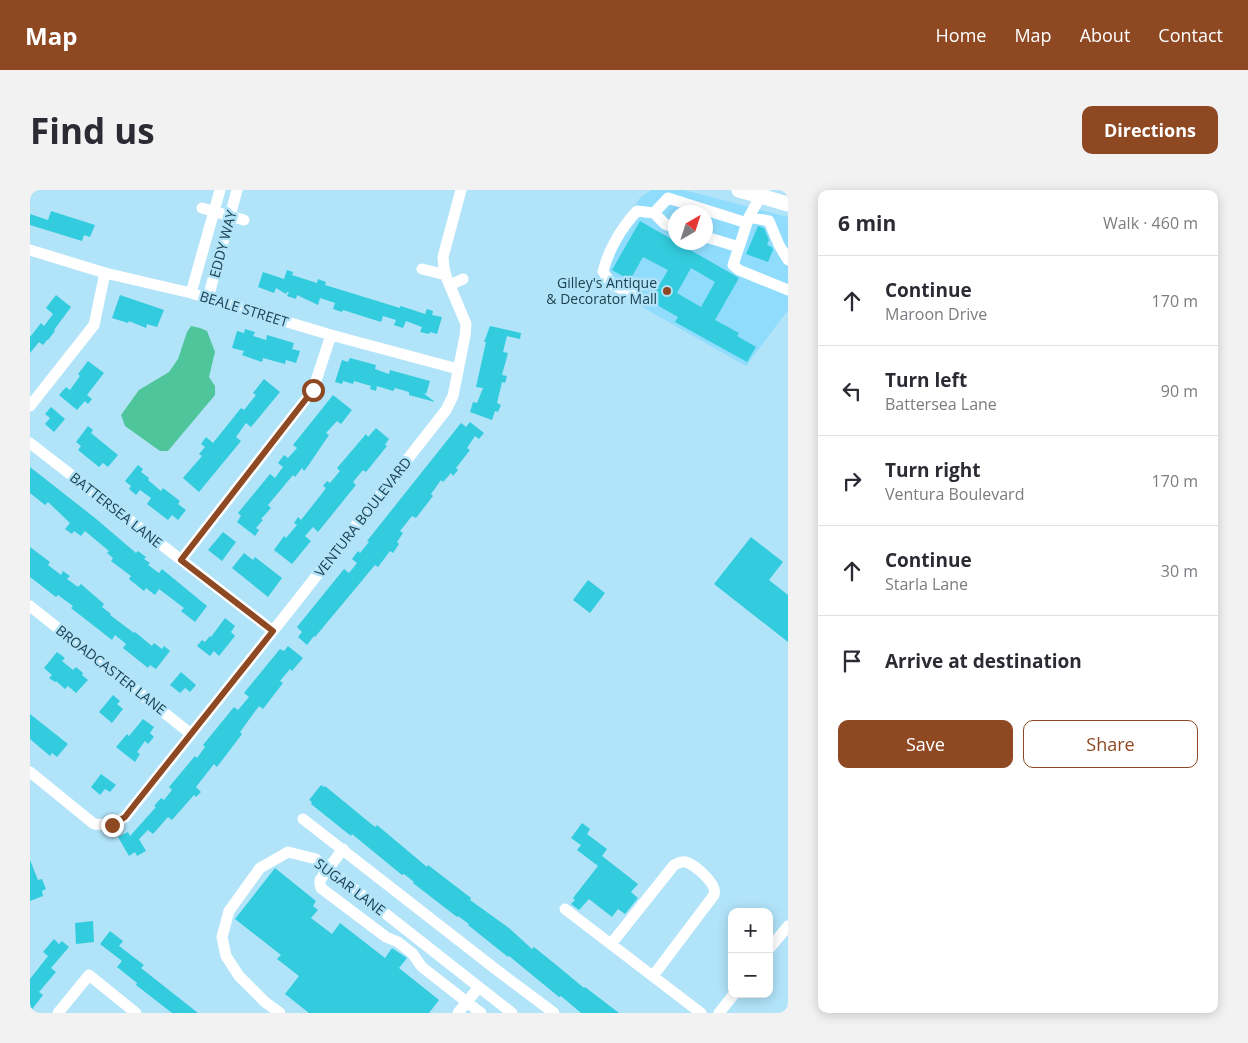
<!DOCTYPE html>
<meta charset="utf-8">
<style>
body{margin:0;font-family:"Open Sans",sans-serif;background:#f2f2f3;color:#2b2b33}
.controls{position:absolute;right:15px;bottom:15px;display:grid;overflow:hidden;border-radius:10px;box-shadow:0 2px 12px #0003}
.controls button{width:45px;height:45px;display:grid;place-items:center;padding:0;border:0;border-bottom:1px solid #e1e1e2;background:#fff;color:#2b2b33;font:25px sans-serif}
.compass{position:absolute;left:638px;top:15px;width:45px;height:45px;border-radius:50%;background:#fff;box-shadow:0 2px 12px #0003;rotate:39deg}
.stop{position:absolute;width:15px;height:15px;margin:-11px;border:4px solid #8e4822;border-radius:50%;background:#fff}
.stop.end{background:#8e4822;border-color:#fff;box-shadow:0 1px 5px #0008}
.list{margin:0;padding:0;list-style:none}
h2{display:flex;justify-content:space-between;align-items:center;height:65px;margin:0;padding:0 20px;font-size:21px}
h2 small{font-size:16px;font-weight:400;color:#7c7c81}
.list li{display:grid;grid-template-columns:32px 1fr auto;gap:15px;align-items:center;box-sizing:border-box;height:90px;padding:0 20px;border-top:1px solid #e1e1e2}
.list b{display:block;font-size:19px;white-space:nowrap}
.list p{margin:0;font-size:16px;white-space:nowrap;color:#7c7c81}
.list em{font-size:16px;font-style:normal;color:#7c7c81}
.actions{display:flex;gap:10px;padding:15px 20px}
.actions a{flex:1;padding:11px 0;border:1px solid #8e4822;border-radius:10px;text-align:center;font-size:18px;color:#8e4822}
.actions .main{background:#8e4822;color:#fff}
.icon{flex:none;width:28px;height:28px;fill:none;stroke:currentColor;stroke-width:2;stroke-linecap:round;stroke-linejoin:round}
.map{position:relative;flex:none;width:758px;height:823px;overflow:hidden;border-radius:10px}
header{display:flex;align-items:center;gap:30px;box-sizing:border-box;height:70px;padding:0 25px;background:#8e4822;color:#fff}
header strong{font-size:24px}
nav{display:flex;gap:28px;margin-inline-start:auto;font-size:18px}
.intro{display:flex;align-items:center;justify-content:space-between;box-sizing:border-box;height:120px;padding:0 30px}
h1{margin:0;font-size:35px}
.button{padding:12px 22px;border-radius:10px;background:#8e4822;color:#fff;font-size:18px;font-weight:700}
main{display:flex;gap:30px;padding:0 30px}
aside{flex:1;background:#fff;border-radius:10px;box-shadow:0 2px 12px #0003}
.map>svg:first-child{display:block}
.built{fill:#90dcfc;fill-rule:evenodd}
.water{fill:#4fc59c}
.building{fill:#32ccde;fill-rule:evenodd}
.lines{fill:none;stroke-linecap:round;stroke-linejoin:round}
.minor{stroke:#fff;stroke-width:11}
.major{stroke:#fff;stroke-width:15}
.route{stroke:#8e4822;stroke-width:6}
.poi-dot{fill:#8e4822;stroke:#b1e3f9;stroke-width:2}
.labels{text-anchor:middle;stroke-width:5;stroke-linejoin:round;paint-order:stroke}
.street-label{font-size:14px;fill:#1d4250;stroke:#b1e3f9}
.poi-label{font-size:14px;fill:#1d4250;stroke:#b1e3f9;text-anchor:end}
</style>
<header>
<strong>Map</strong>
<nav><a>Home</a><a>Map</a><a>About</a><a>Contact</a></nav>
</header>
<div class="intro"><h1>Find us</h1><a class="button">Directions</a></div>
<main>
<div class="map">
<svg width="758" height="823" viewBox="0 0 758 823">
<rect width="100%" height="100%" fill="#b1e3f9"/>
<path class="built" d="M621 0H654L758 27V120L716 176 577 97 567 85 582 49 610 8ZM646 22H676V52H646Z"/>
<path class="water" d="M161 136 170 138 177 141 185 162 179 187 185 196V205L138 261H130L95 236 91 225 109 200 139 182 148 169 157 142Z"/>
<path class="building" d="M21 21 65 35 60 47 54 45 52 51 0 35V24L18 30Z
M610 31 709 88 685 130 709 143 707 146 726 157 717 172 645 132 648 127 620 111 638 80 613 67 600 90 582 80ZM661 78 685 92 671 117 647 103Z
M728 36 734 38 739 50 737 55 742 57 743 60 738 72 716 64Z
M257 80 263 82 262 85 287 93 288 89 296 92 295 95 370 118V116L377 118 395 124 397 119 403 121 402 125 412 127 407 144 400 142 399 144 390 142 392 137 376 131 373 138 364 135 366 130 353 126 351 132 313 120 312 122 303 119 305 113 290 108 288 115 267 105 266 109 257 106 259 102H257L256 104 246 98 244 103 228 97 233 82 254 89Z
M26 105 41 117 24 140 25 141 18 150H17L13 155 9 152 0 163V147L11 133 14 136 23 124 16 118Z
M90 105 134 120 127 137 117 134 116 138 99 131 98 133 82 128Z
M460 136 491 143 490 149 477 146 473 162 478 163 472 185 477 186 475 193 472 192 467 213 471 215 468 222 465 221 462 230 440 222 443 212 447 213 453 198 446 197 456 152H454Z
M215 139 225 142 223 146 236 150 237 145 264 153 262 159 270 161 266 173 256 170 255 174 233 168 232 172 212 165 214 161 202 158 207 141 214 143Z
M320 168 346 175 345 179 359 184 360 180 400 191 396 204 393 203 405 212 379 205V202L365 198 363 201 347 196 346 201 340 199 341 196 324 191 323 194 313 191 312 194 305 192 312 170 318 172Z
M58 171 74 183 57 205 62 209 58 214 55 211 47 220 29 205 36 197 40 200 50 186 48 184Z
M234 189 250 202 221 237 216 233 206 247 211 251 169 302 153 288 172 266 169 264 175 257 171 254 176 247 183 253 211 218 214 220 226 205 223 203Z
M303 205 322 220 311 234 307 231 296 243 299 245 278 276 274 281 272 278 265 287 263 285 238 315 241 318 231 329 233 330 226 338 229 340 225 346 207 332 211 326 208 323 240 284 245 288 253 277 248 273 254 265 258 268 267 258 263 255Z
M21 217 35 229 24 242 15 234 20 228 15 224Z
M440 232 454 243 449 249 445 246 437 258 440 260 426 278 428 280 423 286 421 283 413 292 411 290 401 304 403 306 386 328 382 326 370 341 373 343 367 352 369 354 363 363 360 361 348 377 345 375 285 447 284 446 277 455 268 447 272 442 267 437 314 379 319 383 327 373 322 369 328 361 330 363 339 352 337 351 431 233 436 237Z
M58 236 63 240 61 243 88 265 78 277 73 273 69 277 48 260 51 256 46 252Z
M346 238 359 249 355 255 357 256 336 282 333 280 323 292 326 295 288 342 283 337 275 346 281 351 262 374 244 360 254 346 256 348 267 335 264 333 268 327 271 330 290 306 296 298 293 296 297 291 300 293 310 281 307 278 325 257 336 244 338 247Z
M108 275 113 279 111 282 119 288 118 290 131 301 133 298 150 311 148 314 156 320 148 330 142 325 138 330 117 314 121 308 110 300 106 305 99 299 101 296 95 291Z
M0 277 65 328 106 363 108 361 116 367 114 369 120 373 118 375 129 383 132 379 177 416 165 432 151 421 154 418 129 399 125 405 116 398 114 401 99 389 101 386 81 371 83 368 77 363 79 361 55 341 51 346 44 341 42 344 35 339 40 333 18 312 15 315 0 303Z
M193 342 206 352 192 371 178 360Z
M721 347 753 372 739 390 758 405V452L684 394Z
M0 357 20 372 18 375 31 385 33 381 40 386 37 389 48 397 51 394 74 414 72 417 81 424 80 425 104 443 105 442 122 456 124 453 132 459 134 456 140 461 126 479 120 475 118 478 93 458 96 454 85 445 82 450 41 418 43 416 28 405 26 407 0 387Z
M214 363 223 370 225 367 252 388 238 407 202 378Z
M558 390 575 403 560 423 543 410Z
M195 428 205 436 201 442 205 446 189 466 184 461 180 466 167 456 172 450 175 452 180 446 181 447Z
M258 456 273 468 262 481 260 479 250 491 253 493 233 519 229 516 210 542 212 544 187 577 184 574 166 597 171 602 166 607 164 605 142 630 138 627 123 644 118 640 109 649 116 661 107 666 105 662 99 666 88 647 98 642 100 646 126 617 124 616 131 608 134 610 142 600 139 597 165 566 167 568 175 557 173 555 204 517 208 520 219 507 214 503 250 459 254 461Z
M27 462 35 468 32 471 43 480 46 477 53 483 52 485 58 490 46 503 38 496 35 499 26 491 25 492 19 488 22 485 14 478Z
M151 482 166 495 160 502 155 498 150 503 140 495Z
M83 505 90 511 87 514 93 519 82 533 69 522Z
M0 524 38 554 27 567 22 563 20 566 0 549Z
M113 529 124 537 120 543 124 547 118 554 115 551 107 562 110 564 105 572 86 557 97 544 99 546Z
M71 584 86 595 80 602 75 599 70 605 61 597Z
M291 595 294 597 295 596 345 637 347 635 397 677 398 675 441 708 440 710 479 738 502 759 504 757 530 778 554 798 555 797 589 823H551L531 806 529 807 479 766 478 767 438 735 439 734 428 726 427 727 383 693 384 692 374 684 372 685 322 644 321 646 281 614 282 612 279 610Z
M552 633 560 639 557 644 577 659 572 666 608 694 601 702 608 708 595 724 588 719 582 727 559 709 549 720 541 714 545 710 543 708 568 676 547 660 551 655 541 648Z
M0 670 8 690 12 689 16 699 12 701 13 706 0 711Z
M245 678 286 711 283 716 288 720 281 728 302 744 310 733 355 768 362 758 377 768 369 778 409 810 399 823H279L255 804 269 786 247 769 251 765 205 729Z
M63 731 64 752 46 754 45 733Z
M80 741 93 751 89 756 114 775 111 778 168 823H142L106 795 107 793 87 777 92 771 70 754Z
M24 749 29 754 32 751 39 757 21 778 26 782 9 802 13 805 0 822V789L18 766 13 762Z"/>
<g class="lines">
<path class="minor" d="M734 0 719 27 703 75 709 80 758 100
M172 18 214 30
M624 23 635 34 646 38
M719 27 739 31 749 55 758 70
M676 47 709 57
M0 60 75 83 161 103 301 145 428 179
M392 79 416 85
M420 95 433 89
M161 103 190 0
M178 108 207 0
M609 108 582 94 573 82C578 60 592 37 607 21L624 23 638 8 717 33
M0 216 64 135 75 83
M0 253 243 441
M151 370 283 200 301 145
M0 416 161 544
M0 582 64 634 82 635 95 627 266 412 416 220 423 206 435 146 436 134 417 89 414 78 413 67 431 0
M273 629 468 781 524 823
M313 659 290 690V694L291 698 356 747 368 752 382 763 392 777 451 823
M535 719 671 823
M581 754 644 675C648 673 651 671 656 672 665 675 688 694 684 705L623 786
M739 759 758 736
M28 823 59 785 106 823
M250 823 235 812 209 786 196 766 192 747 199 721 230 678 258 662 286 669 482 823
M428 823 449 797
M689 823 704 804"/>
<path class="major" d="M709 0 758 14"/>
</g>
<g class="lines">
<path class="route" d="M82 635 95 627 106 613 243 441 151 370 283 200"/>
</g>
<circle class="poi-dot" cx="637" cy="101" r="5"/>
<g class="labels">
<g class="street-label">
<text transform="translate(193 54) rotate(-75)" y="5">EDDY WAY</text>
<text transform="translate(214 119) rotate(17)" y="5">BEALE STREET</text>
<text transform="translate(86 320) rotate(38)" y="5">BATTERSEA LANE</text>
<text transform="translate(333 327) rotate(-52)" y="5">VENTURA BOULEVARD</text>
<text transform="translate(81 480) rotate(38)" y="5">BROADCASTER LANE</text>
<text transform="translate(320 697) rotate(37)" y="5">SUGAR LANE</text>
</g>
<g class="poi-label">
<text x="627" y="98">Gilley's Antique<tspan x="627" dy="16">&amp; Decorator Mall</tspan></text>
</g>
</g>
</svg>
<div class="controls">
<button>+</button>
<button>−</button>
</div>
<svg class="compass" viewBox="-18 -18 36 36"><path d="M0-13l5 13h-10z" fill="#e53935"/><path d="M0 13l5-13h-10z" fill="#7c7c81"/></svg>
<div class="stop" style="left:283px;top:200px"></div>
<div class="stop end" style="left:82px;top:635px"></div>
</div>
<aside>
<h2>6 min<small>Walk · 460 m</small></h2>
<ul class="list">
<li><svg class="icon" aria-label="ahead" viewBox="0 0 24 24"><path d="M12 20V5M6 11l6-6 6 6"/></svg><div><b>Continue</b><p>Maroon Drive</p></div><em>170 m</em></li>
<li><svg class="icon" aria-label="left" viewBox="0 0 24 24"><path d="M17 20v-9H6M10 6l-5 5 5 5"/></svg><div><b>Turn left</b><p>Battersea Lane</p></div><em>90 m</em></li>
<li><svg class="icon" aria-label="right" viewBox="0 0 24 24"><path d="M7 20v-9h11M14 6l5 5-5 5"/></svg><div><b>Turn right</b><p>Ventura Boulevard</p></div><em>170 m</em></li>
<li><svg class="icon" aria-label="ahead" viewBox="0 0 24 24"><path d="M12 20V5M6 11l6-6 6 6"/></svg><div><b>Continue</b><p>Starla Lane</p></div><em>30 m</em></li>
<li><svg class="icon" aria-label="arrive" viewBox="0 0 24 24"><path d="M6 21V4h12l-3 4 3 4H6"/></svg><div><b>Arrive at destination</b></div></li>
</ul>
<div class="actions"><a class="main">Save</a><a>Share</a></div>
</aside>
</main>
